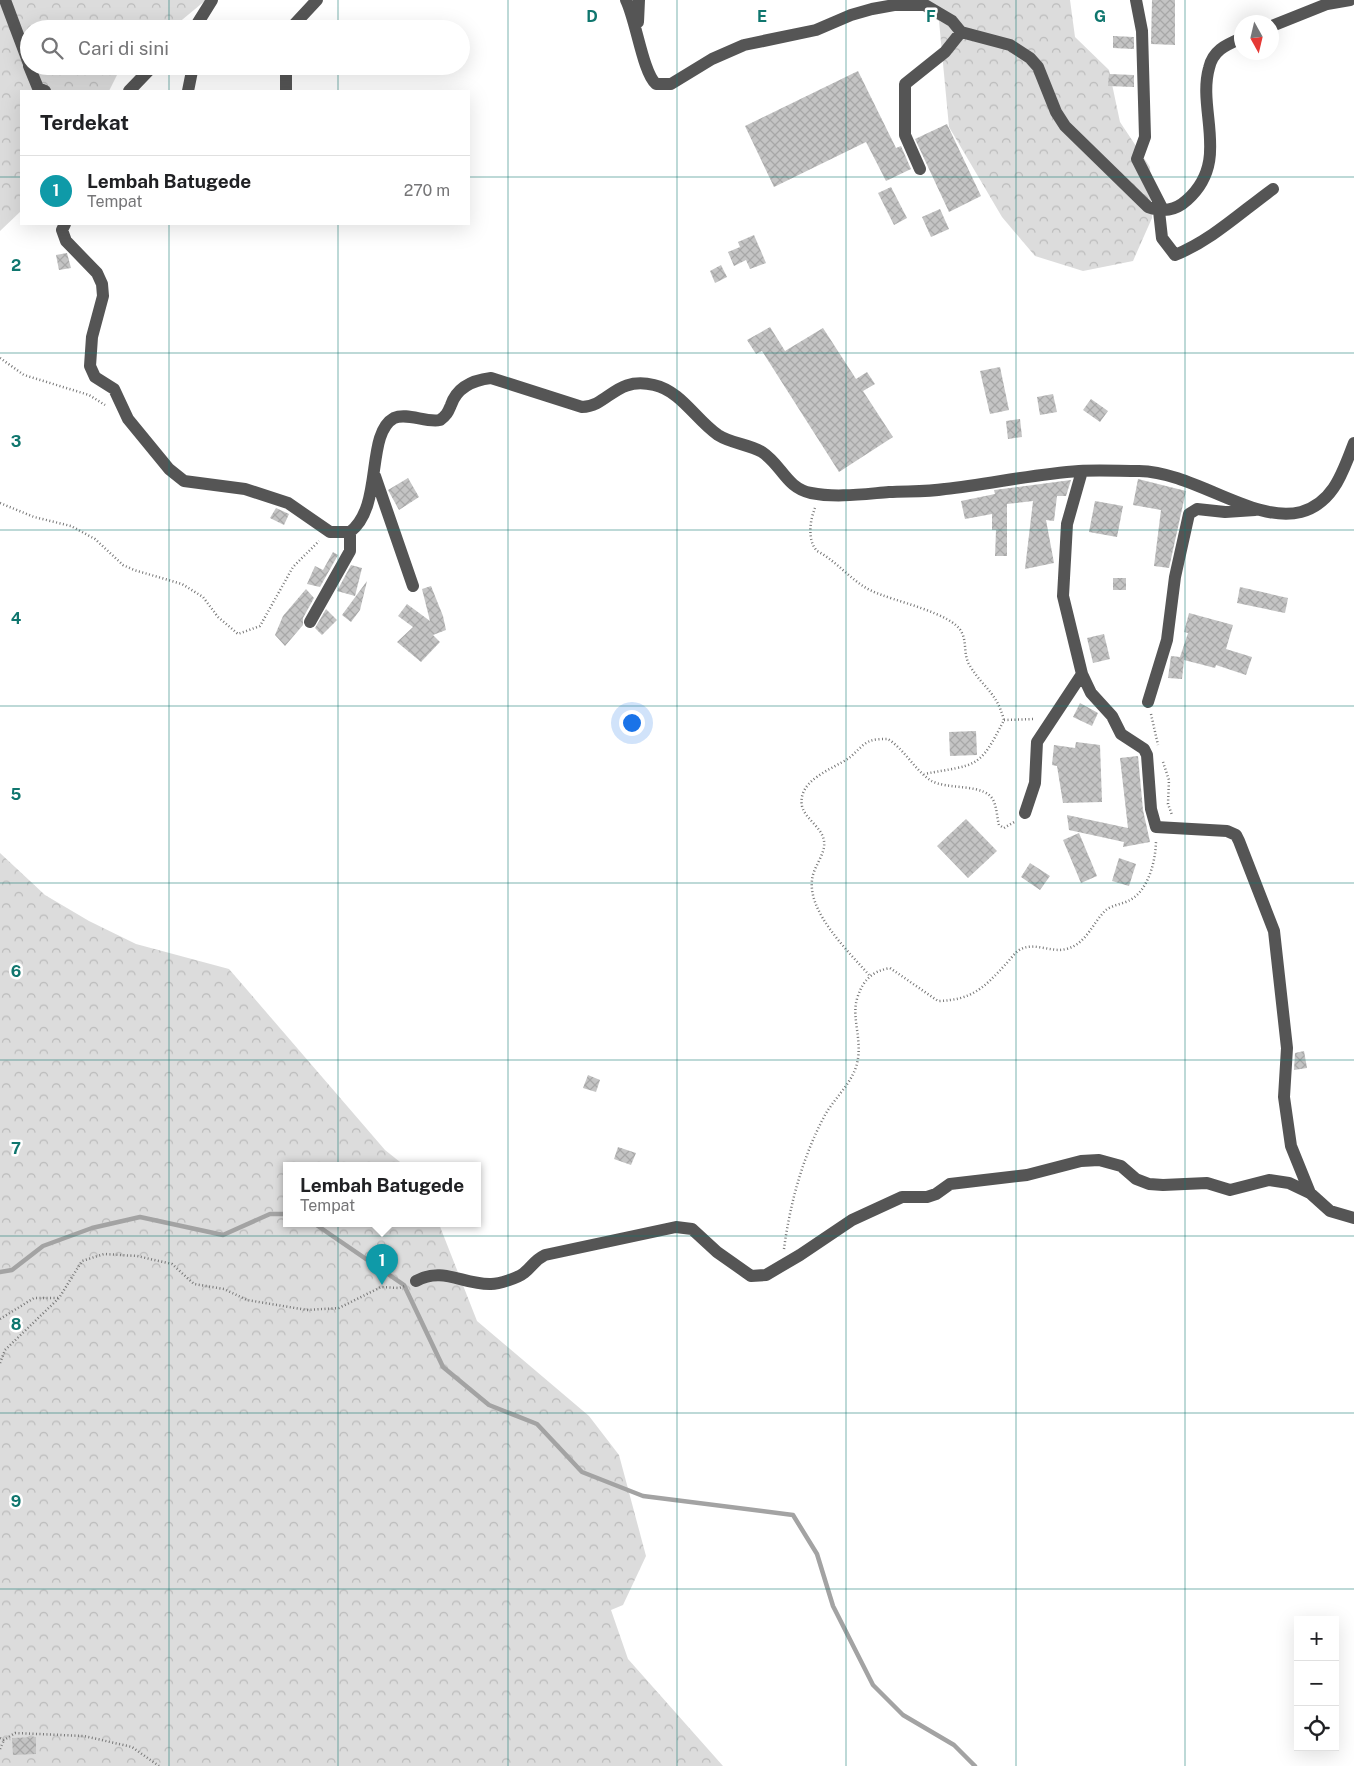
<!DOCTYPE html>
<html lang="id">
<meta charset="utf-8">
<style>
body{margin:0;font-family:"Public Sans",sans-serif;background:#f6f6f6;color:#202124}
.controls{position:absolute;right:15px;bottom:15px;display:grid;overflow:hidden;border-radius:0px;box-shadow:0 5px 20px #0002}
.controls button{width:45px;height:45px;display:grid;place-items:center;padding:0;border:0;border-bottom:1px solid #e0e0e0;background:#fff;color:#202124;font:25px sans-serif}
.compass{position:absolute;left:1234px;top:15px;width:45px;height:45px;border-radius:50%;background:#fff;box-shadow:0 5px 20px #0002;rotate:172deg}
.you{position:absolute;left:631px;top:722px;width:18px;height:18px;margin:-12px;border:4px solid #fff;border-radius:50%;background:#1a73e8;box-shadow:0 0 0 8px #1a73e833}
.badge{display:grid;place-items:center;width:32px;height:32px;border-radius:50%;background:#b45309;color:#fff;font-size:16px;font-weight:700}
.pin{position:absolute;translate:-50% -41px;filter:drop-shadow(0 1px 2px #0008)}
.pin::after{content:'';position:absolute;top:26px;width:18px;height:15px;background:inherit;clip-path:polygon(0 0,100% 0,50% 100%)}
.popup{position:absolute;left:283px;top:1162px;width:198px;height:65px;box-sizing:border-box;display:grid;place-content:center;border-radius:0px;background:#fff;filter:drop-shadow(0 1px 4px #0005);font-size:16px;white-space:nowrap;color:#757577}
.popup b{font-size:19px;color:#202124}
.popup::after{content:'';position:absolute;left:50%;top:100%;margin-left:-10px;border:10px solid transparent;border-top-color:#fff}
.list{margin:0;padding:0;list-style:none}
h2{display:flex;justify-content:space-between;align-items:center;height:65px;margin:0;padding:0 20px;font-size:21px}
h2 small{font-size:16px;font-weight:400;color:#757577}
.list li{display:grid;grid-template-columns:32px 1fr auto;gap:15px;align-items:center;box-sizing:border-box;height:70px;padding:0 20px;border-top:1px solid #e0e0e0}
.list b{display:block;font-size:19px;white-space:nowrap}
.list p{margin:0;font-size:16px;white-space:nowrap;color:#757577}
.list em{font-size:16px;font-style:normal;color:#757577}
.icon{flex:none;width:28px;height:28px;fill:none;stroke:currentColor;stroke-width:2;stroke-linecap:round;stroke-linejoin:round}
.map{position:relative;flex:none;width:1354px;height:1766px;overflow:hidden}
.search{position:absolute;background:#fff;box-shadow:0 5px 20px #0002;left:20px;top:20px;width:450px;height:55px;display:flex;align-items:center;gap:12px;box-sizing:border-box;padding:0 18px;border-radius:28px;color:#757577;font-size:19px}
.panel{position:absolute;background:#fff;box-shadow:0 5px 20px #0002;left:20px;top:90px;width:450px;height:135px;border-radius:0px}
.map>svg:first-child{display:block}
.forest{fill:url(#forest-crowns)}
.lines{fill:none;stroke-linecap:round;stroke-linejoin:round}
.stream{stroke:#a3a3a3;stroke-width:4.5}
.building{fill:url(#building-cross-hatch)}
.path{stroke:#777;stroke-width:2.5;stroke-dasharray:1 2.5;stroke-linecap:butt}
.minor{stroke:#555;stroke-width:12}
.grid{fill:none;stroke:#0f766e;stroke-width:1;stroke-opacity:0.55}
.grid-label{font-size:16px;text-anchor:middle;font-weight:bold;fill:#0f766e;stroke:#fff;stroke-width:5;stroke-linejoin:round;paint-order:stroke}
</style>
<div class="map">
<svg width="1354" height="1766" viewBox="0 0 1354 1766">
<defs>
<pattern id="forest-crowns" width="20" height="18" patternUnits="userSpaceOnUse" patternTransform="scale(1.25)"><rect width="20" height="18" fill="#dcdcdc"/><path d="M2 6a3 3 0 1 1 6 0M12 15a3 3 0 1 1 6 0" fill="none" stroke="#bbb"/></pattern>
<pattern id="building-cross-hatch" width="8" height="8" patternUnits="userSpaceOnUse" patternTransform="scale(1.25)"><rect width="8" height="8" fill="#c4c4c4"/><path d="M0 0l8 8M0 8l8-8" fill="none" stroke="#a7a7a7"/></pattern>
</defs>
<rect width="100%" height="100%" fill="#fff"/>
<path class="forest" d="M0 0H206L171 29H29V66H125L119 71 109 91H21V211L0 231Z
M904 0H1070L1075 37 1109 70 1120 122 1150 167 1152 218 1133 261 1083 271 1035 256 1002 217 949 127 939 21Z
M0 853 45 895 89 921 136 944 229 969 385 1150 405 1166H287V1224H439L477 1321 589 1416 619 1455 646 1556 623 1605 611 1610 628 1659 723 1766H0Z"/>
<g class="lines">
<path class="stream" d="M315 1224 404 1285 443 1367 489 1405 537 1424 582 1472 643 1496 793 1515 817 1554 833 1606 873 1685 903 1715 954 1745 975 1766
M0 1272 12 1270 43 1246 92 1228 140 1217 223 1235 270 1214H287"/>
</g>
<path class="building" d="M1152 0H1175V45L1151 44Z
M1113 36 1134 37V49L1113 48Z
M858 71 896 148 901 146 911 169 886 181 866 142 774 187 745 126Z
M1109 74 1134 75V87L1108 86Z
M947 124 981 196 949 212 915 139Z
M891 187 907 218 894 225 878 193Z
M940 209 949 229 931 237 922 217Z
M754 235 766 263 750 269 746 260 734 266 728 252 740 247 738 242Z
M67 253 71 268 59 270 56 255Z
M721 265 727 277 715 283 710 271Z
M770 327 785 351 823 328 856 379 867 372 875 384 863 391 893 437 839 472 762 351 756 354 747 340Z
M1000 367 1009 410 990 414 980 371Z
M1053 394 1057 412 1040 415 1037 397Z
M1091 399 1108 411 1100 422 1083 410Z
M1020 419 1022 437 1008 439 1006 421Z
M408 478 419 497 399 510 388 490Z
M1138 479 1186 491 1169 568 1154 566 1161 510 1133 505Z
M1071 480 1066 496H1057L1054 521 1046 520 1054 563 1025 569 1033 501 1007 504V556H995L996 530H992V514L965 519 961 501 995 494 994 490Z
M1095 501 1123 506 1117 537 1089 532Z
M276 508 289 514 284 525 270 518Z
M333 552 338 555 320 587 307 584 315 566 323 570Z
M351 565 362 568 355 596 337 591Z
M1113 578H1126V590H1113Z
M367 581 360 610 351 622 342 615Z
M431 586 443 616 446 630 433 635 440 642 421 662 397 642 413 627 398 616 407 604 430 621 422 589Z
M1240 587 1288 598 1285 613 1237 603Z
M306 589 314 598 303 618V625L285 646 275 635 283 616Z
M326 609 337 620 322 635 315 628Z
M1189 613 1233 625 1226 649 1252 657 1246 675 1216 665 1215 668 1184 660 1182 679 1168 678 1171 656 1180 657 1188 633 1184 632Z
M1104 634 1110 659 1093 663 1087 638Z
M1080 703 1098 713 1092 726 1073 717Z
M976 731 977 755 950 756 949 732Z
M1076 742 1100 745 1102 802 1063 803 1057 766 1052 765 1054 745 1075 748Z
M1138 756 1143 810 1150 842 1123 847 1124 842 1069 830 1067 815 1128 828 1120 758Z
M966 819 997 851 968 878 937 846Z
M1079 833 1097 876 1081 883 1063 840Z
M1119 858 1136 864 1129 886 1112 881Z
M1030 863 1050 876 1040 890 1021 877Z
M1304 1051 1307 1068 1294 1070 1295 1053Z
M588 1075 600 1080 596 1092 583 1088Z
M618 1147 636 1153 631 1165 614 1159Z
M36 1737V1754L13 1755 12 1738Z"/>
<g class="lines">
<path class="path" d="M0 358 24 375 89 395 105 405
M0 503 34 517 71 526 95 539 123 565 134 570 182 584 203 597 218 617 238 634 260 626 293 567 319 541
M815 508C810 520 807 540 817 551 837 561 852 582 872 591 892 601 954 613 962 633 967 643 963 655 970 666 984 689 996 691 1004 720 979 770 977 764 924 774
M1151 714 1158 745
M1004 720 1035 719
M1163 762 1169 780 1168 804 1172 815
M869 975C849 952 808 913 812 880 813 867 826 854 824 841 822 827 805 819 802 806 797 780 833 769 849 758 856 753 862 744 870 741 875 739 882 739 888 739 905 750 914 769 930 780 947 791 987 782 994 802 997 809 997 818 999 825L1004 828 1016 821
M784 1249C790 1203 803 1156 825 1115 834 1099 850 1085 856 1067 864 1043 851 1019 857 999 862 981 872 971 890 968L938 1001C971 1000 983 989 1005 965 1009 961 1015 952 1021 949 1035 942 1052 953 1066 949 1087 944 1092 923 1106 910 1112 905 1123 904 1130 900 1149 890 1156 859 1156 840
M0 1319 34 1298H59
M0 1363 5 1350 59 1298 82 1261 104 1254 137 1256 172 1264 194 1284 224 1289 247 1300 307 1310 339 1308 381 1287 399 1288 405 1286
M0 1738 4 1740 15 1733 84 1736 132 1747 159 1766
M0 1749 4 1740"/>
<path class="minor" d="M5 0 29 64
M626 0C636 20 643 73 656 84H671L712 59 744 45 816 30 851 15 872 9 894 5H925L952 21 961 32 1010 45 1030 58 1038 67 1056 112 1065 126 1148 207C1163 212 1175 211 1187 200 1231 161 1197 111 1209 68 1213 50 1226 45 1242 38
M1136 0 1142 31 1145 137 1137 159 1163 210
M638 22 639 0
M1272 26 1327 4 1350 0
M194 29 212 0
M290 29 317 0
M29 66 38 88 45 91
M286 66V91
M129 91 153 66
M188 91 193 66
M920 169 905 135V84L945 52 961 32
M1159 211 1162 238 1175 255C1212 240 1241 212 1273 189
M65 224 62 230 66 241 97 273 102 284 103 296 92 337 90 366 95 377 114 389 128 419 169 469 184 481 245 489 288 503 330 532H350C384 506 365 434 394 418 407 412 426 423 440 420 447 415 448 412 451 405 457 387 474 380 491 378L582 407C609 406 615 376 654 385 681 391 696 420 718 435 732 444 749 444 762 452 782 465 786 488 811 493 836 498 864 494 889 492 908 491 927 492 945 489 990 484 1034 474 1079 471 1098 470 1120 471 1139 471 1195 472 1253 524 1301 512 1334 503 1343 471 1354 443
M1082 471 1067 524 1063 596 1082 674 1091 693 1112 716 1121 734 1144 749 1147 755 1151 809 1156 827 1227 831 1236 835 1239 841 1274 931 1287 1048 1284 1097 1291 1146 1310 1193
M375 476 413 586
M310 622 350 551V532
M1148 702 1167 640 1175 577 1189 514 1197 509 1225 512 1255 510
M1025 813 1035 783 1037 742 1082 674
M416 1281C443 1266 463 1285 491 1284 499 1284 518 1278 524 1273 533 1266 533 1261 545 1255L676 1227 692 1229 717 1252 751 1276 766 1275 800 1255 852 1220 902 1197H927L936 1194 950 1184 1027 1175 1081 1161 1099 1160 1121 1166 1136 1179 1149 1184 1163 1185 1207 1183 1230 1190 1269 1180 1289 1183 1310 1193 1330 1211 1354 1218"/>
</g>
<path class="grid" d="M169 0V29M338 0V29M508 0V1766M677 0V1766M846 0V1766M1016 0V1766M1185 0V1766M169 66V91M338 66V91M0 177H21M469 177H1354M169 224V1766M338 224V1766M0 353H1354M0 530H1354M0 706H1354M0 883H1354M0 1060H1354M0 1236H1354M0 1413H1354M0 1589H1354"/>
<g class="grid-label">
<text x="592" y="22">D</text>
<text x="762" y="22">E</text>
<text x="931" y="22">F</text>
<text x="1100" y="22">G</text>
<text x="16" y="271">2</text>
<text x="16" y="447">3</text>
<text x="16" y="624">4</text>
<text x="16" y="800">5</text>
<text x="16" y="977">6</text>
<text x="16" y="1154">7</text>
<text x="16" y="1330">8</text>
<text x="16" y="1507">9</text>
</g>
</svg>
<div class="controls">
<button>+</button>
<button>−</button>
<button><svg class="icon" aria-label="locate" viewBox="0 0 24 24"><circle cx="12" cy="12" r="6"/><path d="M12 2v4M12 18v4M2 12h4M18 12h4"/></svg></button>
</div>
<svg class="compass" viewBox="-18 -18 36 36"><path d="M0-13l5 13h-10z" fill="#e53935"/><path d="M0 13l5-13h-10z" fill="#757577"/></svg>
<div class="you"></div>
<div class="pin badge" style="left:382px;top:1285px;background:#0f9aa8">1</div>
<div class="popup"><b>Lembah Batugede</b>Tempat</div>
<div class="search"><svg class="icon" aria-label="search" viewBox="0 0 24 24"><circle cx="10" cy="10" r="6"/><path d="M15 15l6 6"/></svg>Cari di sini</div>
<section class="panel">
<h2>Terdekat<small></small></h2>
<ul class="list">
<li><span class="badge" style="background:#0f9aa8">1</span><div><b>Lembah Batugede</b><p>Tempat</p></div><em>270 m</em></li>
</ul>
</section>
</div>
